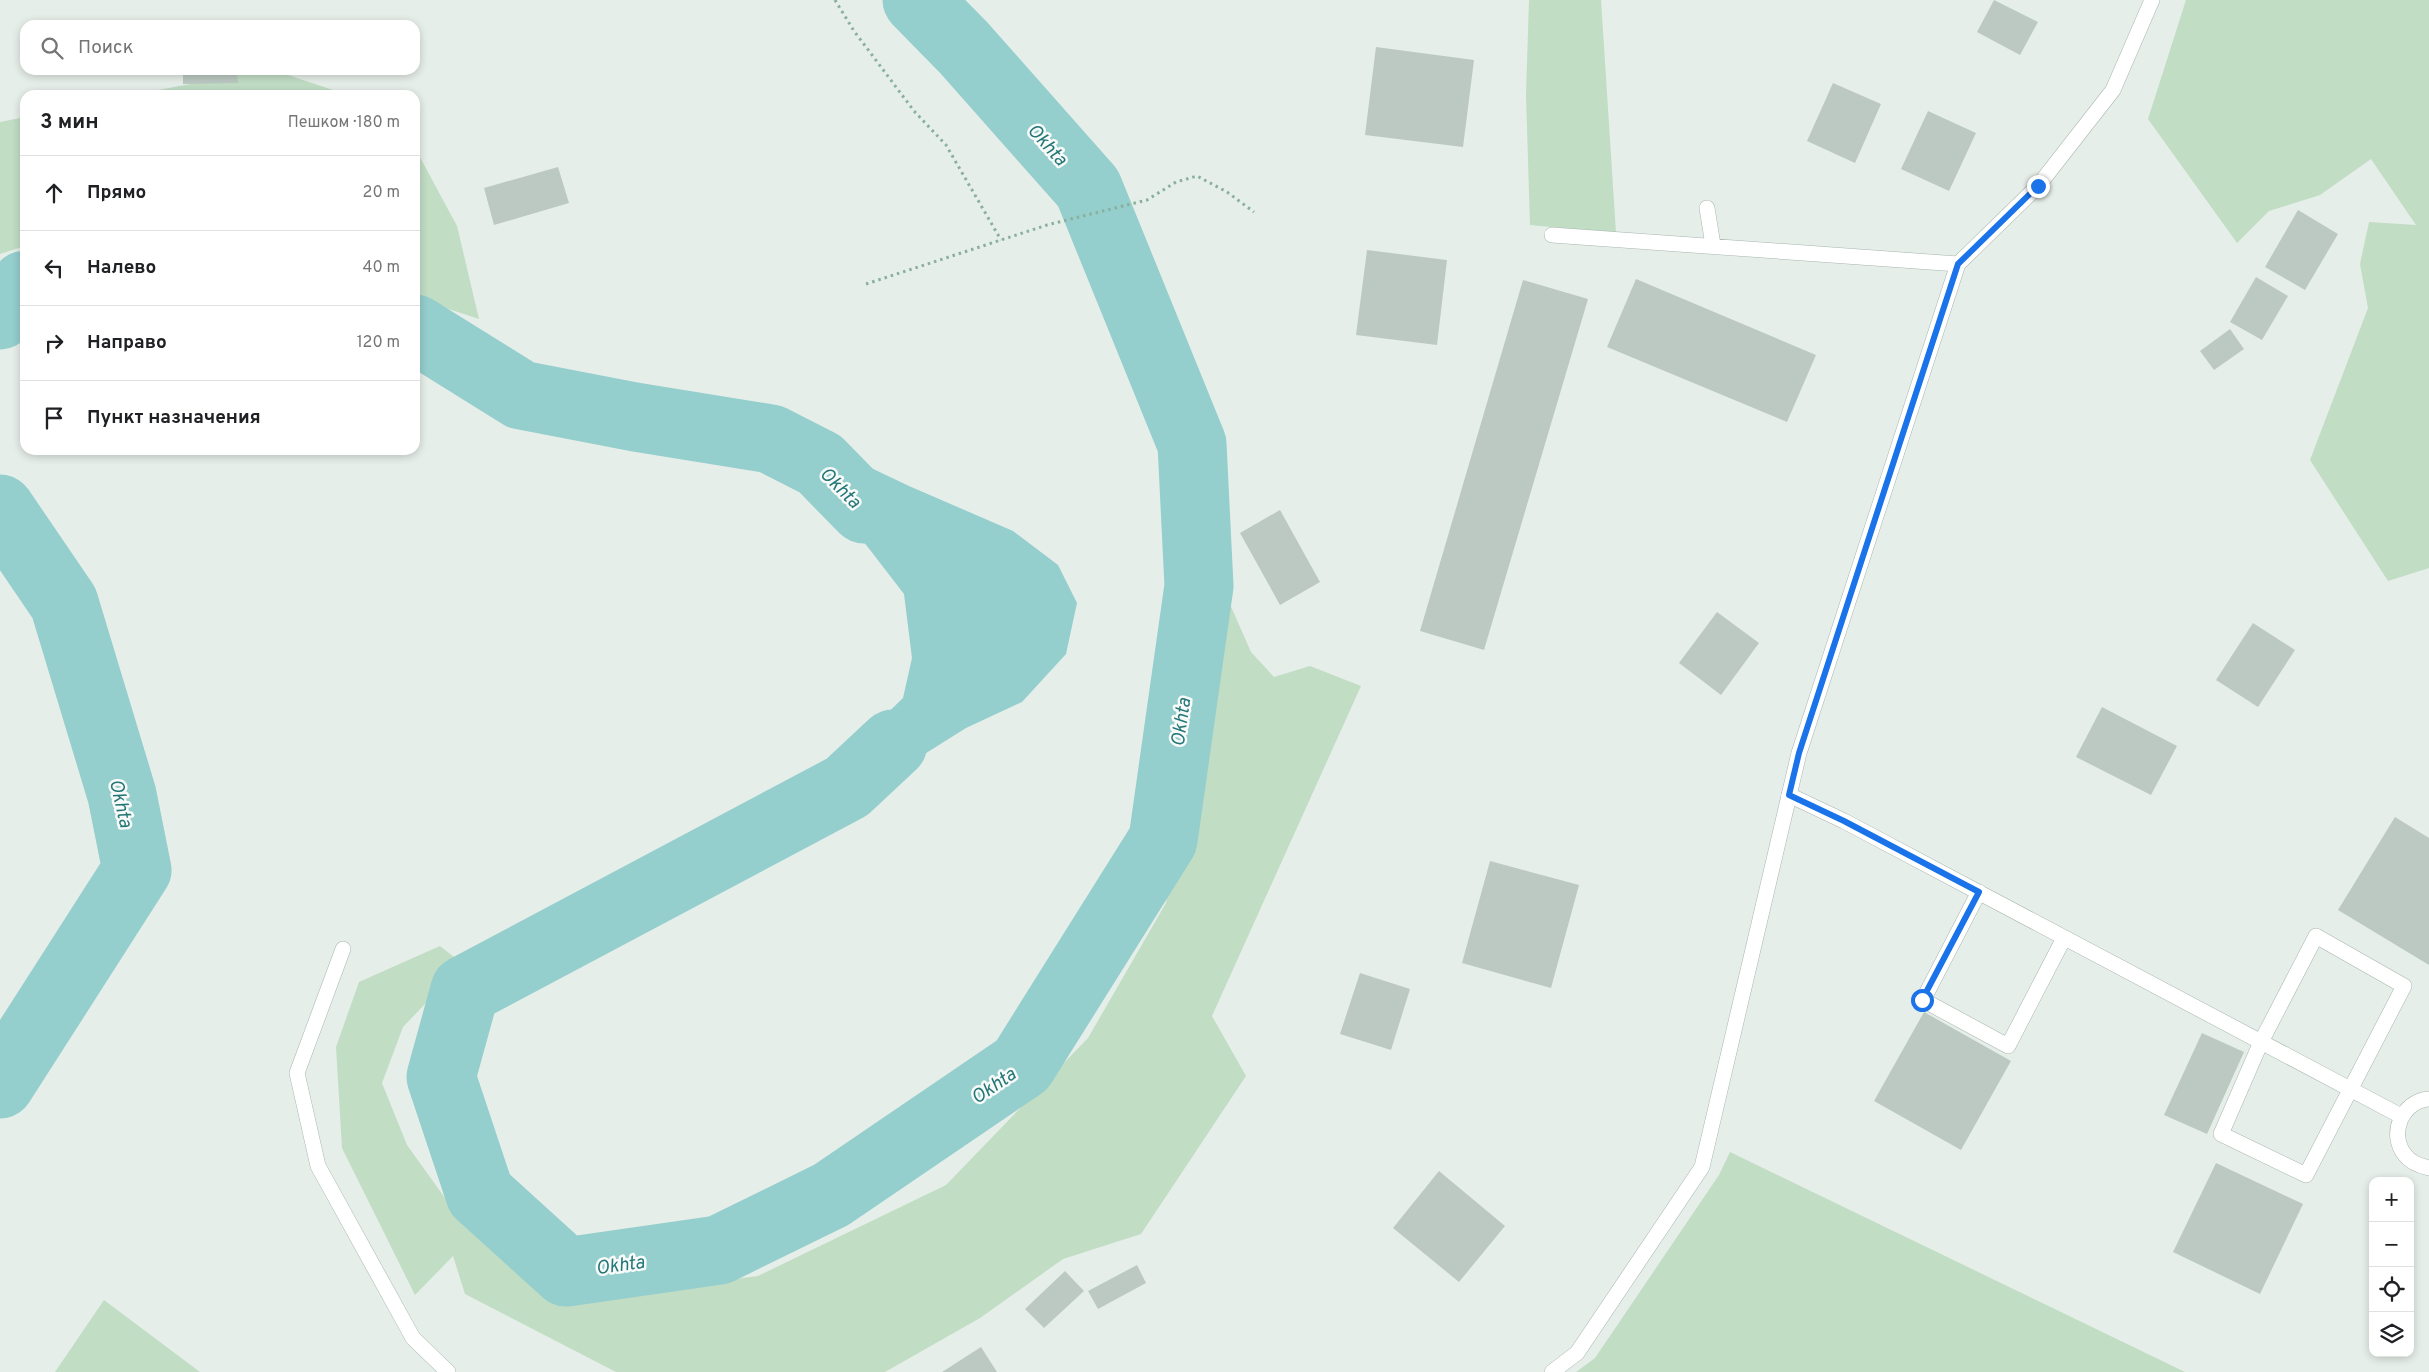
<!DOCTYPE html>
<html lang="ru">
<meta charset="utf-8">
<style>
body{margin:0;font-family:Overpass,sans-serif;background:#f2f2f2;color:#202124}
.controls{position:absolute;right:15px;bottom:15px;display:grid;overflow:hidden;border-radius:10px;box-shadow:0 2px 8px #0003}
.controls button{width:45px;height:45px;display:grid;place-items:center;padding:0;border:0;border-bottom:1px solid #e0e0e0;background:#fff;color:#202124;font:25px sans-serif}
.stop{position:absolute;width:15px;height:15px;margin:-11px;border:4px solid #1a73e8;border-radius:50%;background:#fff}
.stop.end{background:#1a73e8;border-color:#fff;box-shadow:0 1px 5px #0008}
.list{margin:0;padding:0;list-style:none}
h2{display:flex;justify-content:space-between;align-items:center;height:65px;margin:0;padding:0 20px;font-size:21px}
h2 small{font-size:16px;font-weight:400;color:#757577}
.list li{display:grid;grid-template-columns:32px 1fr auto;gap:15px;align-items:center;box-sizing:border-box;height:75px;padding:0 20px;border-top:1px solid #e0e0e0}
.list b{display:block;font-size:19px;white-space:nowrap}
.list em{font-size:16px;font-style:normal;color:#757577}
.icon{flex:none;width:28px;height:28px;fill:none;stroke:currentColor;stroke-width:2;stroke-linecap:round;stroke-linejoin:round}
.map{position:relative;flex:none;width:2429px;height:1372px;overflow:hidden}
.search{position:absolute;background:#fff;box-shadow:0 2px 8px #0003;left:20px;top:20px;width:400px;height:55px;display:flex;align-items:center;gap:12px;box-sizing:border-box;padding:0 18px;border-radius:15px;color:#757577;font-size:19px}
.panel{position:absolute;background:#fff;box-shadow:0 2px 8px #0003;left:20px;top:90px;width:400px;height:365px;border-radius:15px}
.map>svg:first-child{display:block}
.green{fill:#c1ddc4}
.water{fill:#94cecd}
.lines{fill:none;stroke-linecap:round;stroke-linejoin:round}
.river{stroke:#94cecd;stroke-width:69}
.building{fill:#bcc9c2}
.lane-casing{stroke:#a9b6af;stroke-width:16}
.street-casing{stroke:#a9b6af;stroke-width:16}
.path{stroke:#89af9d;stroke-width:3;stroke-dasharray:2.5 4;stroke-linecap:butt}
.lane{stroke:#fff;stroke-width:15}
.street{stroke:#fff;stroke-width:15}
.route{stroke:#1a73e8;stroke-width:6}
.labels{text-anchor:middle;stroke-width:5;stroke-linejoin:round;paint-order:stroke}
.water-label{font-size:19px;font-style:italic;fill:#247777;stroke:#f7faf8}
</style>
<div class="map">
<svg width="2429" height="1372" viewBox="0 0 2429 1372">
<rect width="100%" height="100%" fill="#e6eee9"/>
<path class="green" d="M1529 0H1601L1616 233 1530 225 1526 95Z
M2186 0H2429V568L2388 581 2310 460 2368 308 2360 264 2369 222 2416 225 2371 159 2320 195 2269 211 2237 243 2148 119Z
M266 70H273L348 95H131Z
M25 117V246L0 254V122Z
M415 148 457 226 479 319 415 298Z
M1229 602 1251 652 1274 677 1310 666 1361 686 1212 1016 1246 1076 1141 1234 1063 1259 980 1318 885 1372H616L465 1294 453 1256 415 1295 342 1148 336 1047 359 982 440 946 463 964 403 1027 382 1083 407 1145 460 1219 501 1228 583 1299 758 1276 946 1185 1088 1038 1166 903Z
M1730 1152 2185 1372H1576L1595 1358 1719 1175Z
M104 1300 200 1372H55Z"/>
<path class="water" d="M806 437 909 486 1013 531 1058 565 1077 603 1066 654 1022 702 966 728 829 814 805 783 868 732 903 698 912 658 904 594 867 546 785 456Z"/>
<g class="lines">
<path class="river" d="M0 315 25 285
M415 329 521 395 635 417 771 439 820 464 864 509
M0 509 64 603 122 795 137 870 0 1084
M893 744 847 787 465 990 441 1077 480 1194 566 1272 719 1250 831 1195 1022 1065 1163 840 1199 586 1192 444 1088 188 964 48 917 0"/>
</g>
<path class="building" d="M1994 0 2038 22 2020 55 1977 32Z
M1376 47 1474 60 1463 147 1365 135Z
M183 70H237L238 83 183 84Z
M1833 83 1881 104 1855 163 1807 141Z
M1928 111 1976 133 1949 191 1901 169Z
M558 167 569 203 494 225 484 188Z
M2298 210 2338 234 2305 290 2265 267Z
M1367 250 1447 260 1437 345 1356 335Z
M2256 277 2288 296 2262 340 2230 322Z
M1636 279 1816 355 1787 422 1607 347Z
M1523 280 1588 299 1484 650 1420 631Z
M2230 329 2244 349 2214 370 2200 351Z
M1280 510 1320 582 1280 605 1240 533Z
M1717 612 1759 643 1721 695 1679 663Z
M2253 623 2295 650 2258 707 2216 680Z
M2102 707 2177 746 2151 795 2076 757Z
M2395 817 2429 838V965L2338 910Z
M1490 861 1579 885 1551 988 1462 963Z
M1360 973 1410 989 1391 1050 1340 1034Z
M1924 1012 2011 1061 1961 1150 1874 1101Z
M2202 1033 2244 1052 2207 1134 2164 1115Z
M2216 1163 2303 1204 2260 1294 2173 1252Z
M1439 1171 1505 1226 1459 1282 1393 1228Z
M1137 1265 1146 1283 1098 1309 1088 1291Z
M1065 1271 1084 1291 1044 1328 1025 1309Z
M981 1347 997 1372H942Z"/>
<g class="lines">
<defs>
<path id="lane" d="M1707 208 1713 245
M1552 235 1958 264
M1789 795 1844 821 2401 1116
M1979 892 1923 1000 2008 1046 2064 938
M2316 936 2404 986 2306 1175 2221 1134 2261 1042Z
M343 949 297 1073 318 1166 413 1338 448 1372
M2429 1099C2402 1101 2388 1134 2405 1155 2411 1163 2420 1166 2429 1168"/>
<path id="street" d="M1552 1372 1577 1353 1702 1167 1799 753 1958 264 2038 186 2113 90 2152 0"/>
</defs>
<use href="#lane" class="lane-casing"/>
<use href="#street" class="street-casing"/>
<path class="path" d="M835 0 854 31 914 111 946 145 1001 240
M866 284 1047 225 1147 200 1176 182 1197 176 1227 192 1254 212"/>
<use href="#lane" class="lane"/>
<use href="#street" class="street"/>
</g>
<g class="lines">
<path class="route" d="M1922 1000 1979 892 1844 821 1789 795 1799 753 1958 264 2038 186"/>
</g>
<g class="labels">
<g class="water-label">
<text transform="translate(1048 144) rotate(48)" y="7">Okhta</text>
<text transform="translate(841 487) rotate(45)" y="7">Okhta</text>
<text transform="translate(1180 722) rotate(-82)" y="7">Okhta</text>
<text transform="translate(122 803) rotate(77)" y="7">Okhta</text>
<text transform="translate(993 1085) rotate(-34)" y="7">Okhta</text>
<text transform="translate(620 1264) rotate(-8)" y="7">Okhta</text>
</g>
</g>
</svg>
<div class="controls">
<button>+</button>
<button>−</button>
<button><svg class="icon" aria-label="locate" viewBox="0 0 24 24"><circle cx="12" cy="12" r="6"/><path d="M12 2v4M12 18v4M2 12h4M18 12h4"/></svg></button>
<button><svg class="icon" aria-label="layers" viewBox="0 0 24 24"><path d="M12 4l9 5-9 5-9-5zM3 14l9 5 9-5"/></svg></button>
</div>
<div class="stop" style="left:1922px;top:1000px"></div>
<div class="stop end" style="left:2038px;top:186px"></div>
<div class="search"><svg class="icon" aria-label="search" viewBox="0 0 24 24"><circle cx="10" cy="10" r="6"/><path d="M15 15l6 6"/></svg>Поиск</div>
<section class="panel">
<h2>3 мин<small>Пешком · 180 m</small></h2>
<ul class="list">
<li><svg class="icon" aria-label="ahead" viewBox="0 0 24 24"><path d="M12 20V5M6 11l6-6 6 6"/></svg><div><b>Прямо</b></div><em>20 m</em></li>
<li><svg class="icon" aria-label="left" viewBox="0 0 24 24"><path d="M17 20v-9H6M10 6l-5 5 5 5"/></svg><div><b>Налево</b></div><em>40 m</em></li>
<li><svg class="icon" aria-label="right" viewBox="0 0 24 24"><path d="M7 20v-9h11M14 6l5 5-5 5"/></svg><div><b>Направо</b></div><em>120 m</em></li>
<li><svg class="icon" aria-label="arrive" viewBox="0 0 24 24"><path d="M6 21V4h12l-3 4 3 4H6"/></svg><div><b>Пункт назначения</b></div></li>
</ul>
</section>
</div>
